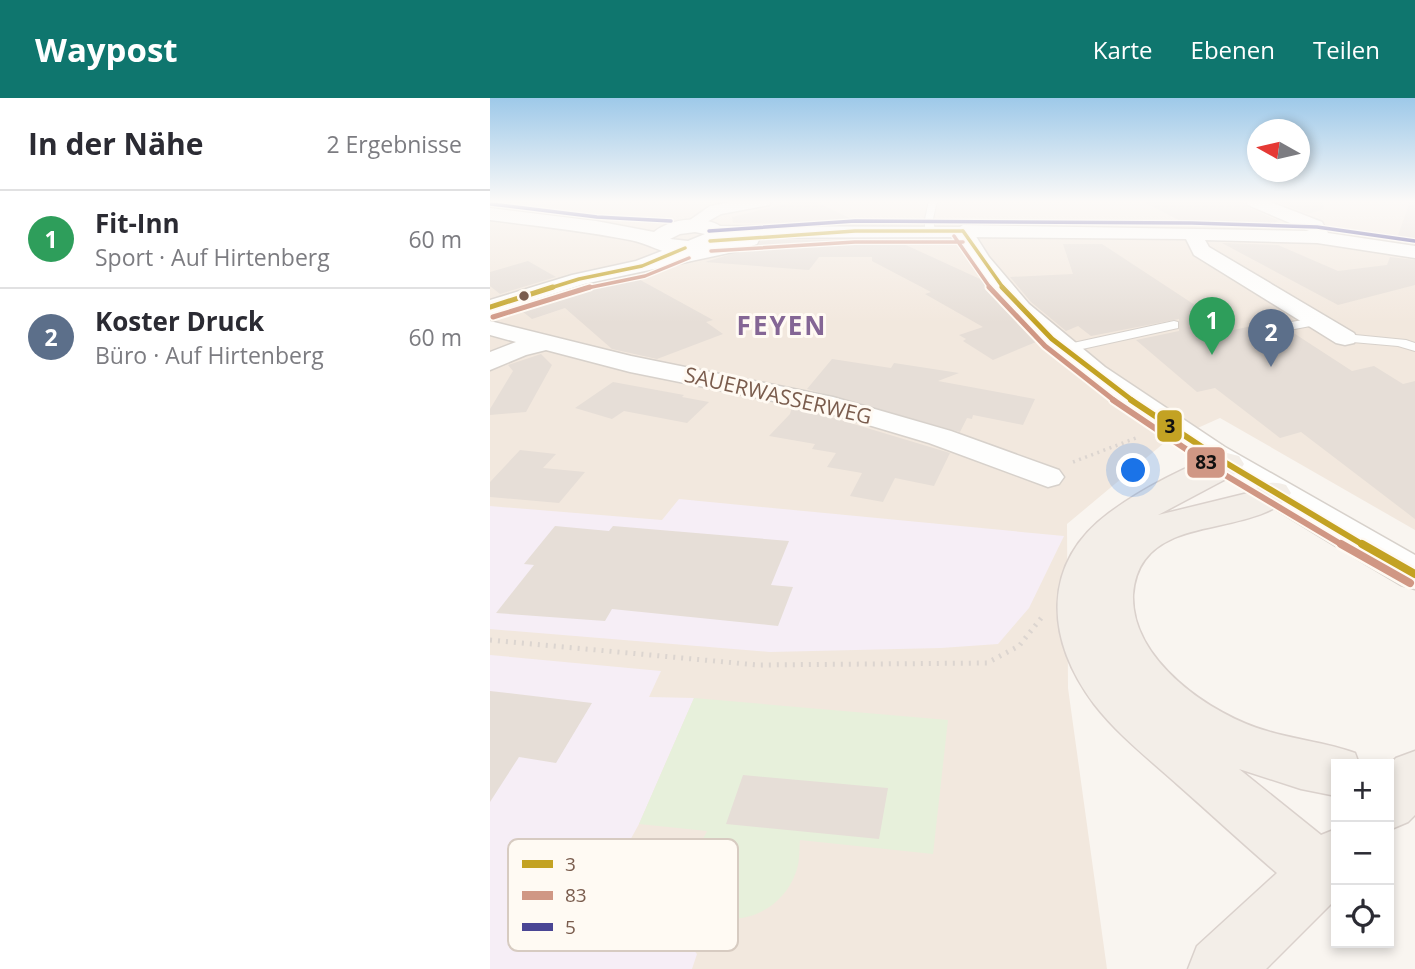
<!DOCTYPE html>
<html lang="de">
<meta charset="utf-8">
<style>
body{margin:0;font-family:"Open Sans",sans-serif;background:#f7f7f7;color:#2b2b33}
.controls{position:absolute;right:21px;bottom:21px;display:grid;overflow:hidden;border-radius:0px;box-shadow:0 4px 10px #0003}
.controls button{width:63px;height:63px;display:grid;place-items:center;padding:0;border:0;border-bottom:2px solid #e1e1e2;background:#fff;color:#2b2b33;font:35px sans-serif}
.compass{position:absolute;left:757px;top:21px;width:63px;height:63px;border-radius:50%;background:#fff;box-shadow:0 4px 10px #0003;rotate:278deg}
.you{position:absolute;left:644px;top:373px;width:24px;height:24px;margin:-18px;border:5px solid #fff;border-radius:50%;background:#1a73e8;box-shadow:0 0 0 10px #1a73e833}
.badge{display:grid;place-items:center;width:46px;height:46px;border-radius:50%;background:#0f766e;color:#fff;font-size:23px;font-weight:700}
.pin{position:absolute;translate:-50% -58px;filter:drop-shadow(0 2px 4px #0008)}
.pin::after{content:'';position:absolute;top:37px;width:24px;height:21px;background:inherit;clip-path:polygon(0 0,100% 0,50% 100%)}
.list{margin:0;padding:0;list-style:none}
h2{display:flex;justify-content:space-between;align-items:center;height:91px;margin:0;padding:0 28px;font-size:30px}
h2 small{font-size:23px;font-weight:400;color:#7c7c81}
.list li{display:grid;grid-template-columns:46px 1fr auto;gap:21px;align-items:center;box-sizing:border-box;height:98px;padding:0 28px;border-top:2px solid #e1e1e2}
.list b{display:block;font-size:26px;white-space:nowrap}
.list p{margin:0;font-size:23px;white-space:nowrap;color:#7c7c81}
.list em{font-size:23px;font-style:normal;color:#7c7c81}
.icon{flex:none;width:38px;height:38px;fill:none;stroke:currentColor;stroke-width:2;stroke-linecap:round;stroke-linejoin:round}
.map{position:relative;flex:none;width:925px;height:871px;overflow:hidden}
header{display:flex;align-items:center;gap:42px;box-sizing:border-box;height:98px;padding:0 35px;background:#0f766e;color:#fff}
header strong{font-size:33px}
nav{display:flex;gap:38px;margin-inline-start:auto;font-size:24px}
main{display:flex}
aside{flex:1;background:#fff}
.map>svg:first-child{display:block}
.residential{fill:#f2e8de}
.education{fill:#f6eef6}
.green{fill:#e7f0db}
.building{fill:#e6ded7}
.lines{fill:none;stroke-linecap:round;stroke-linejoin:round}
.service-casing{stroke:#d7d1cb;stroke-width:2}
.minor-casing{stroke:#d7d1cb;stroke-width:3}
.tertiary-casing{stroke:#d7d1cb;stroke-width:3}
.primary-casing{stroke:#dad1cc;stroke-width:3}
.path-far1{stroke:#dcd5d0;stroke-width:3.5;stroke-dasharray:2 4.5;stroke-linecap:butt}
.path{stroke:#dcd5d0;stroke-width:5;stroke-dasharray:2 6;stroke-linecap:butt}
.service{fill:#fefefd;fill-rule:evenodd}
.minor{fill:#fefefd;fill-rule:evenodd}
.tertiary{fill:#fefefd;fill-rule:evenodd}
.primary{fill:#f3eee8;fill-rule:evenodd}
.bus-1-far3-casing{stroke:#fffaf3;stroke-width:6}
.bus-1-far2-casing{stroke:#fffaf3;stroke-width:9}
.bus-1-far1-casing{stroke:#fffaf3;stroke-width:10}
.bus-1-casing{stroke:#fffaf3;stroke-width:13}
.bus-2-far3-casing{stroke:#fffaf3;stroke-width:6}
.bus-2-far2-casing{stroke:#fffaf3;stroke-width:9}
.bus-2-far1-casing{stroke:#fffaf3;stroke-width:10}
.bus-2-casing{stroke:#fffaf3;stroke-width:13}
.bus-3-casing{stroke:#fffaf3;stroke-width:6}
.bus-1-far3{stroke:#c3a223;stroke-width:3.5}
.bus-1-far2{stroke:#c3a223;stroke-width:5}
.bus-1-far1{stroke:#c3a223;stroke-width:6}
.bus-1{stroke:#c3a223;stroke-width:8}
.bus-2-far3{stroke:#d09784;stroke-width:3.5}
.bus-2-far2{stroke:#d09784;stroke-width:5}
.bus-2-far1{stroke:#d09784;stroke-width:6}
.bus-2{stroke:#d09784;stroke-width:8}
.bus-3{stroke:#4a4594;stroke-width:3.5}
.bus-dot{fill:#7a5c4d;stroke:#fffaf3;stroke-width:2.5}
.labels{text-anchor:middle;stroke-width:6;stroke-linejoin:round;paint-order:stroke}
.far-street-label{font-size:21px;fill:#7a5c4d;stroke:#fffaf3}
.far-district-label{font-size:26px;font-weight:bold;letter-spacing:2px;fill:#846695;stroke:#fffaf3}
.key{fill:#fffaf3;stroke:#d7cbc1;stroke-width:2}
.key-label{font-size:19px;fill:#7a5c4d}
.line-badge{stroke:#fffaf3;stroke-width:2.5}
.pale-badge-label{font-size:19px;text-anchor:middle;font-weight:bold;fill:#111}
</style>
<header>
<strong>Waypost</strong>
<nav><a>Karte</a><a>Ebenen</a><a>Teilen</a></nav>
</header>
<main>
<aside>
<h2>In der Nähe<small>2 Ergebnisse</small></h2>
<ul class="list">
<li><span class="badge" style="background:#2e9e5b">1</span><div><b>Fit-Inn</b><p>Sport · Auf Hirtenberg</p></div><em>60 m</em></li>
<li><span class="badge" style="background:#5c6f8a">2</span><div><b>Koster Druck</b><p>Büro · Auf Hirtenberg</p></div><em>60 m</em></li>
</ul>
</aside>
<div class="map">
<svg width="925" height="871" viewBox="0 0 925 871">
<rect width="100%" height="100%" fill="#f9f5f0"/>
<path class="residential" d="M0 103H925V432L730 320 674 345 577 426 578 590 617 871H0Z"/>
<path class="education" d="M189 401 574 438 539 510 508 546 451 550 280 554 0 531V408L172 422Z
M0 557 171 573 159 599 204 600 149 726 116 786 149 790 207 856 202 871H0Z"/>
<path class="green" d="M204 600 458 622 443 756 310 742C309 753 310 764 306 774 284 837 189 838 201 767 203 755 212 744 217 733L149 726Z"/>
<path class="building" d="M309 103H324L372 126 243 125 242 119Z
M652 103H753L757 109 789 123 767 129 700 128Z
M785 103H833L834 111 818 116Z
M920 103H925V145L906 143Z
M271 142H405L490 181 509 206 546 244 503 262 473 243 476 241 469 237 493 229 435 196 441 194 382 163V159H329L319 172 215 164 268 148Z
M732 145 788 147 848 173 897 167 900 159 925 162V187L848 207Z
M573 146H612L743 232 785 223 788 226 786 230 793 235 802 234 862 273 884 268 913 286 925 283V421L811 334 790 340 725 290 707 294 646 242 689 233V221L601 238 588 228 576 233 541 204 520 179 583 176Z
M38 163 66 179 10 196 0 188V174Z
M143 178 223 222 216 224 233 236 167 261 122 251 75 210 42 221 28 210 101 187Z
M51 256 62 267 36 314 0 317V311L23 273 18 267Z
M342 261 401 270 404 265 469 275 448 283 545 301 533 327 483 317 482 321 477 320 470 334 317 291Z
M123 284 194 297 192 299 219 304 197 325 134 313 122 321 85 310Z
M302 309 327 315 460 355 444 388 405 380 393 404 360 398 372 375 337 369 346 355 322 351 325 346 279 338 300 316Z
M30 352 66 356 53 370 95 374 69 405 0 399V384Z
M65 428 119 433 123 428 299 443 281 487 303 489 288 528 122 511 115 523 6 515 44 467 34 466Z
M0 593 102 605 66 665 29 659 0 704Z
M253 677 398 690 389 741 236 726Z"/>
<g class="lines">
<defs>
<path id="service" d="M439 103H447L443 121 445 133 440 136 435 133V121Z
M827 220 833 224 831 226 794 233 788 229 794 225Z
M684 223 688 224V230L574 255 568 251 574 247Z
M855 236 916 242 925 245V253L908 248 851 243V237Z"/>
<path id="minor" d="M247 103H281L279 107 231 116 199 134 190 129 220 108Z
M756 103H778L832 124 838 135 925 148V160L827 145 715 142 719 149 864 235 867 240 864 245 855 247 846 245 704 157 696 141 473 139 464 133 473 127 819 133 758 107Z
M260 136 267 138 269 142 267 146 248 153 94 186 0 216V202L82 177 146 163 195 144 202 146 204 150Z
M0 223 141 258 343 299 461 333 569 372 574 379 569 386 558 389 439 345 328 312 140 274 56 252 36 257 0 272V254L26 244 0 237Z"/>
<path id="tertiary" d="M0 110 106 123 164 134C180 121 212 117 230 128L480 129 499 159 539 206 615 269 735 349 925 457V491L911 487C837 443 764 399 693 352 606 294 517 233 466 139L235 140C224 151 206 157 191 157 172 156 158 145 140 142 93 133 47 128 0 122ZM205 134 215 136 198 143 180 141 190 136Z"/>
<path id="primary" d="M737 355 749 358 754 366 749 374 668 417 758 395C772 386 780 382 796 387L801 395C782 425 717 425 684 440 659 451 645 468 643 497 641 562 721 617 777 633 806 642 836 644 865 655L869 666H846V698L811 691 749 671 831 737 846 731V801L776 871H698L707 848 787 775C753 746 721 716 688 687 659 661 628 637 604 606 556 542 550 466 619 415 650 392 700 365 737 355Z
M925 653V717L918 724 899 732V667L906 660Z"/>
</defs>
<use href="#service" class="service-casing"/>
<use href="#minor" class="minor-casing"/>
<use href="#tertiary" class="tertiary-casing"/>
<use href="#primary" class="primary-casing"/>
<path class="path-far1" d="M583 364 646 340"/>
<path class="path" d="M0 542 267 567 497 565 529 548 552 519"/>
<use href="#service" class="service"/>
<use href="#minor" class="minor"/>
<use href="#tertiary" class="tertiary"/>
<use href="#primary" class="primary"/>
<defs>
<path id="bus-1-far3" d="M473 133 514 191
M220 143 365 133H473
M57 191 89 181 152 168 195 150"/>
<path id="bus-1-far2" d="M512 189 562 241 643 303
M0 209 63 189"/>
<path id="bus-1-far1" d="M641 302 736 365 875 448"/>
<path id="bus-1" d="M872 446 925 476"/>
<path id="bus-2-far3" d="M464 138 501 191
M221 153 365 144H473
M92 191 155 178 199 160"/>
<path id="bus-2-far2" d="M499 189 555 248 625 303
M3 219 100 189"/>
<path id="bus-2-far1" d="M623 302 730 374 854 448"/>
<path id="bus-2" d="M851 446 920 485"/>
<path id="bus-3" d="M1 106 107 119 181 123
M219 133 365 123 702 125 827 129 925 143"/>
</defs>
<use href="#bus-1-far3" class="bus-1-far3-casing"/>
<use href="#bus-1-far2" class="bus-1-far2-casing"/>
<use href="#bus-1-far1" class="bus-1-far1-casing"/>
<use href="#bus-1" class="bus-1-casing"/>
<use href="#bus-2-far3" class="bus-2-far3-casing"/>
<use href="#bus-2-far2" class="bus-2-far2-casing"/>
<use href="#bus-2-far1" class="bus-2-far1-casing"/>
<use href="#bus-2" class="bus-2-casing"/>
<use href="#bus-3" class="bus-3-casing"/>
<use href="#bus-1-far3" class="bus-1-far3"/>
<use href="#bus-1-far2" class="bus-1-far2"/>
<use href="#bus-1-far1" class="bus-1-far1"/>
<use href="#bus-1" class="bus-1"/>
<use href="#bus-2-far3" class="bus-2-far3"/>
<use href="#bus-2-far2" class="bus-2-far2"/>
<use href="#bus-2-far1" class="bus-2-far1"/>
<use href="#bus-2" class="bus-2"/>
<use href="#bus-3" class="bus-3"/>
</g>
<linearGradient id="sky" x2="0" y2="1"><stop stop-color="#9ec9e9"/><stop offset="0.46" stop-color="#fcfaf8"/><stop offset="1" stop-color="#fcfaf8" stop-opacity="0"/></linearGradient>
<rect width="925" height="225" fill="url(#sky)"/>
<circle class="bus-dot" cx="34" cy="198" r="6"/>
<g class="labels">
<g class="far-street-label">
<text transform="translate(288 298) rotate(13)" y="7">SAUERWASSERWEG</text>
</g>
<g class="far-district-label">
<text x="292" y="237">FEYEN</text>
</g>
</g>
<rect x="18" y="741" width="230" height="112" rx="10" class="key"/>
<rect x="32" y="762" width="31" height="8" fill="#c3a223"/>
<rect x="32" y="793" width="31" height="9" fill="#d09784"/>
<rect x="32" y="825" width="31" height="8" fill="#4a4594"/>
<g class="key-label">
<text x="75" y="773">3</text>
<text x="75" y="804">83</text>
<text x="75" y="836">5</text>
</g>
<g class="line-badge">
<rect x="666" y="311" width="27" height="34" rx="7" fill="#c3a223"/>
<rect x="696" y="348" width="40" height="33" rx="7" fill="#d09784"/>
</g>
<g class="pale-badge-label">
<text x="680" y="335">3</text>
<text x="716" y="371">83</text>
</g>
</svg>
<div class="controls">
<button>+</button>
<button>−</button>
<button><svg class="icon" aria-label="locate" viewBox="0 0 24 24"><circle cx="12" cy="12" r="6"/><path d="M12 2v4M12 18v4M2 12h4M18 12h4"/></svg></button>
</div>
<svg class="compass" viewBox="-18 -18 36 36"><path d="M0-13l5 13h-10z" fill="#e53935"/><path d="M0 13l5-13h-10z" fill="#7c7c81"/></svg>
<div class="you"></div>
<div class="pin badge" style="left:722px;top:257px;background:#2e9e5b">1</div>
<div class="pin badge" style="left:781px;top:269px;background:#5c6f8a">2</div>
</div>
</main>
